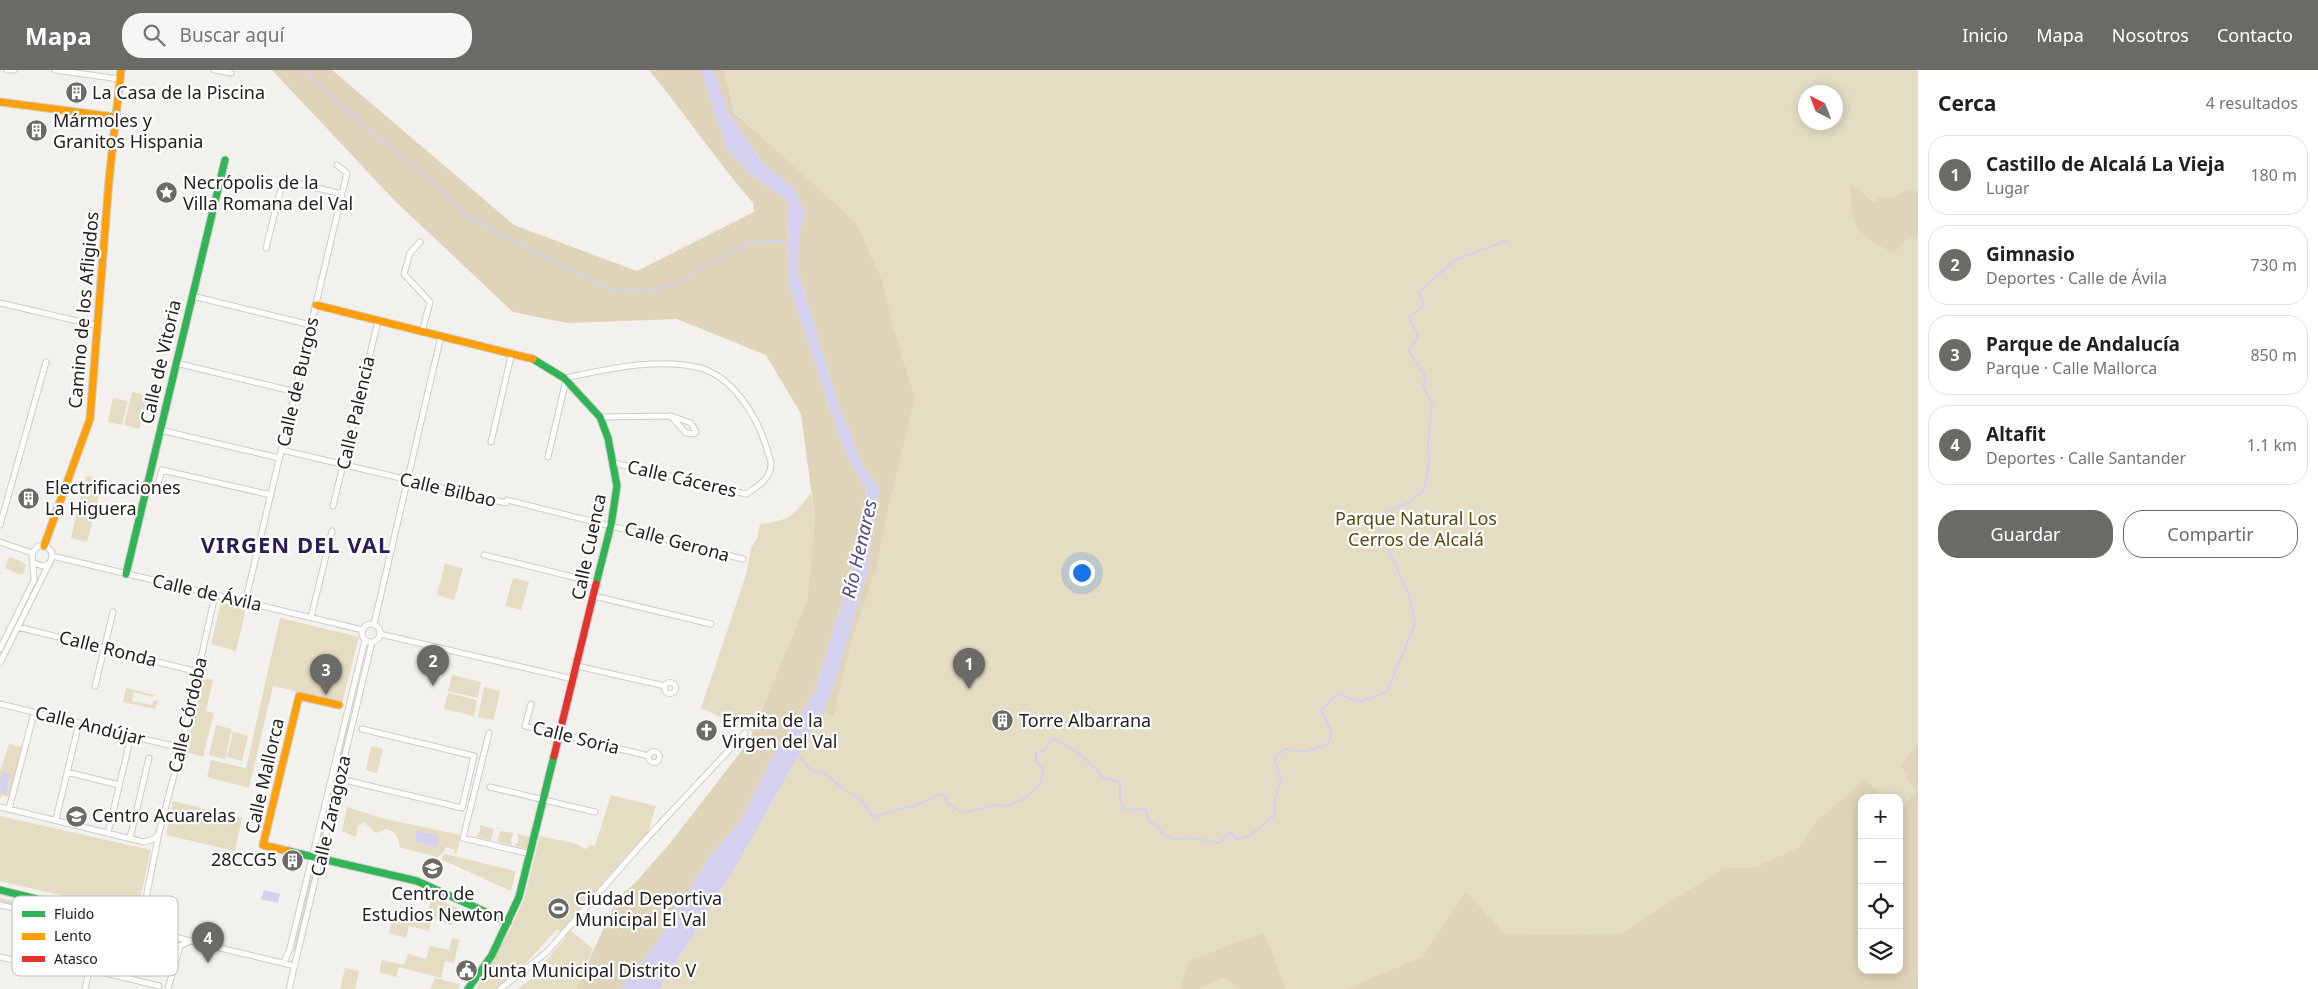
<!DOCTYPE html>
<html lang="es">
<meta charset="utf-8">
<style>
body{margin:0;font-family:"Noto Sans",sans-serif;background:#f6f6f6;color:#202124}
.controls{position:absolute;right:15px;bottom:15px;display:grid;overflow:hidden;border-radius:10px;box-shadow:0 2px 12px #0003}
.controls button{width:45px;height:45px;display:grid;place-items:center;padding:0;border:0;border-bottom:1px solid #e0e0e0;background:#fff;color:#202124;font:25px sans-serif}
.compass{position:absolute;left:1798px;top:15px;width:45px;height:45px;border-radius:50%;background:#fff;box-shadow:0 2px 12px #0003;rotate:318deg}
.you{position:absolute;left:1081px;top:502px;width:18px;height:18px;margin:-12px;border:4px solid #fff;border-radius:50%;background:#1a73e8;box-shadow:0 0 0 8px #1a73e833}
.badge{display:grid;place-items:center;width:32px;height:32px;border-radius:50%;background:#6b6a66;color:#fff;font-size:16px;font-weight:700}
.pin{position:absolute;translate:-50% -41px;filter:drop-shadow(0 1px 2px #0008)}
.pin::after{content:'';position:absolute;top:26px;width:18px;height:15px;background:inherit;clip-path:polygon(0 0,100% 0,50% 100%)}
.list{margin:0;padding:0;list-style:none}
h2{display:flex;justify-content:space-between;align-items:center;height:65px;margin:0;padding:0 20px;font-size:21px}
h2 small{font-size:16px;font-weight:400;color:#757577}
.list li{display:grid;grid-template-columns:32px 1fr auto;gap:15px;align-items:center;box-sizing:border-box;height:80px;margin:0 10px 10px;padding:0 10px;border:1px solid #e0e0e0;border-radius:20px}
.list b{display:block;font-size:19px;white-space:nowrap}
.list p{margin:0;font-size:16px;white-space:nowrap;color:#757577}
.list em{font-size:16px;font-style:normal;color:#757577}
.actions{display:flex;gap:10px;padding:15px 20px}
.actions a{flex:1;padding:11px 0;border:1px solid #6b6a66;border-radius:20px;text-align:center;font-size:18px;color:#6b6a66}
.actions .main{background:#6b6a66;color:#fff}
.icon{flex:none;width:28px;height:28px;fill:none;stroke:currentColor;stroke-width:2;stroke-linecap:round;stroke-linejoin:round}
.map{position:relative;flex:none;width:1918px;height:919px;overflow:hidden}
header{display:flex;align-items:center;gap:30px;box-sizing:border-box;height:70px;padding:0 25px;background:#6b6a66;color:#fff}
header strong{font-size:24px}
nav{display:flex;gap:28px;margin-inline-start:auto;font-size:18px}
.search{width:350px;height:45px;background:#f6f6f6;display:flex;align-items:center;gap:12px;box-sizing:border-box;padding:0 18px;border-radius:20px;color:#757577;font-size:19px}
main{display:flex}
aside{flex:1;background:#fff}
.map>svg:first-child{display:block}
.green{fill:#e4dcc3;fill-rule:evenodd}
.forest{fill:#dfd4b9}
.water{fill:#d4d0f0}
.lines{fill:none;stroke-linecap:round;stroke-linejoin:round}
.stream{stroke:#d4d0f0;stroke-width:2}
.street-casing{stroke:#ceccca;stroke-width:7}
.fast-casing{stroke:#ceccca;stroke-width:9}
.slow-casing{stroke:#ceccca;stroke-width:9}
.jam-casing{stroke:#ceccca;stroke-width:9}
.street{stroke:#fdfdfc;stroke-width:5}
.fast{stroke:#30b455;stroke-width:7}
.slow{stroke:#ff9f0a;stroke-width:7}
.jam{stroke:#e5322d;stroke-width:7}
.labels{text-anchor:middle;stroke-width:4.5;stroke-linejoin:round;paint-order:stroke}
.poi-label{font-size:18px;fill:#22211e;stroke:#fff;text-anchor:start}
.street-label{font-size:18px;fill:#22211e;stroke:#fff}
.park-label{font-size:18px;fill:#5a480d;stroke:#fff}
.water-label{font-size:19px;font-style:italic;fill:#534a86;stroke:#fff}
.district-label{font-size:22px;font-weight:bold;letter-spacing:1px;fill:#2b1e58;stroke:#fff}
.key{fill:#fff;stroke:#bdbcbc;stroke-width:1}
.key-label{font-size:14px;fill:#22211e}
</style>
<header>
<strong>Mapa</strong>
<div class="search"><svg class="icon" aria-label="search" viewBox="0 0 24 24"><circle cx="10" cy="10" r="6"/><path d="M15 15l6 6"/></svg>Buscar aquí</div>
<nav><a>Inicio</a><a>Mapa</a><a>Nosotros</a><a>Contacto</a></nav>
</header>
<main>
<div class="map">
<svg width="1918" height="919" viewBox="0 0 1918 919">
<rect width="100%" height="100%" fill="#f3f1ed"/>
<path class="green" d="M724 0H1918V919H659L734 799 855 544 869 496 872 453 880 419 755 61 735 42ZM1806 22H1836V52H1806ZM1862 728H1899V900H1862Z
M132 322 148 326 139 359 124 355Z
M113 328 128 331 122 355 108 352Z
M86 406 102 410 95 441 79 437Z
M811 423 815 449 807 530 753 662 701 638 746 505 751 478 757 469 760 454C790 450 793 447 811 423Z
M77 441 94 445 87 472 71 468Z
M9 487 21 491 26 495 23 504H18L5 498Z
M445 494 463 498 454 530 437 525Z
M513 508 529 512 521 540 505 536Z
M221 532 246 538 236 581 211 574Z
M280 548 359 567 342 633 273 616 249 718 242 716 243 711 241 716 207 707 211 690 246 698Z
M452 605 481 612 478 628 448 621Z
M203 608 213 610 206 641 214 643 203 687 186 682Z
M484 617 500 621 494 650 478 647Z
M126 618 154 625 153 627 134 622 132 631 152 635 154 630 158 631 155 639 123 632Z
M448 623 477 630 474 646 444 639Z
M348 648 351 649 319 783H317Z
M216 655 232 659 225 689 209 685Z
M233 662 248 666 242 691 227 687Z
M9 674 22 677 10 727 2 725 0 729V701Z
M371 676 383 679 377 703 366 700Z
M611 725 656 736 646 769 568 858 593 879 576 919H517L530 910 566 867 557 859 518 902 495 919H476L512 856 524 829 540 766 574 773 586 779 590 775 595 776Z
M173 731 242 748 235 781 166 765Z
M347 737 385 749 461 765 457 783H454L455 780 446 777 444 782 437 787 399 777C400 768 395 761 386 759L376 763 364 752 358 756 356 767 342 761Z
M0 746 151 780 137 843 0 811Z
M480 755 494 759 491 770 476 767 480 761Z
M500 761 514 763 511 769 512 776 497 771Z
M517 764 530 767 527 779 515 776 519 770Z
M445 784 516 801 511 821 443 790 442 787Z
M312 798 316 799 296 882H293Z
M432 827 486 851 455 843 452 855 432 849 429 861 409 856 406 868 389 863 394 839 426 847Z
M0 828 124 857 123 861 0 832Z
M452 868 459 870 454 893 445 891 441 908 399 897 396 907 379 902 382 890 404 895 408 884 426 889 430 876 449 880Z
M345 898 359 901 355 919H340Z
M435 908 459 914 460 915 458 919H430Z"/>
<path class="forest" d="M272 0H332L514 155 637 201 754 142 753 133C716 90 685 44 649 0H724L735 43 856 153 882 210 893 258 915 327 885 452 877 497 851 572 833 647 823 641 834 616 869 496 872 453 880 419 863 396 837 331 798 201 799 169 805 141 794 119 761 91 748 71 749 103 788 131 789 214 843 378 867 421 851 503 814 623 774 684 741 750 709 787 656 874 620 919H576L617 829 636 812 671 772 749 671 807 530 815 449 801 344 766 285 677 249 567 253 513 242 394 130Z
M1850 112 1874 133 1879 127 1894 128 1907 119 1918 122V169L1908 168 1894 183C1852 162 1853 158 1850 112Z
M1918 674V919H1346L1422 887 1466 822 1506 865 1620 864 1724 798H1755L1799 777 1817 751 1864 710 1877 719 1874 728H1862V900H1899V740L1916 722 1901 696Z
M1264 863 1286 919H1240L1224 907 1198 919H1180L1190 890Z"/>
<path class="water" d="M701 0H713L728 41 761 91 794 119 805 142 799 169 798 201 837 331 863 396 880 419 872 453 869 496 834 616 823 641 734 799 659 919H620L656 874 709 787 741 750 774 684 814 623 851 503 867 421 843 378 789 214 788 131 749 103 727 80Z
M3 702 10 705 6 724 0 722V710Z
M417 761 439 766 436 777 414 771Z
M264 820 280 824 278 833 261 829Z"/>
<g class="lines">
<path class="stream" d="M301 0 323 17 365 57 438 116 466 145 536 183 612 220 633 222 664 217 677 214 688 205 747 174 760 171H788
M797 684 812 701 824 703 846 721
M850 723C862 730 867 735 873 748 897 737 914 740 939 724L944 725 948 733 962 743 996 735 1008 736 1025 728 1040 715 1043 699 1036 691V682H1043L1053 668C1072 679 1091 690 1103 708L1120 712V730L1124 740 1146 739C1146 747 1148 752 1157 755L1163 765 1175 769 1194 768 1219 773 1231 762 1237 769 1249 766 1275 745V727L1281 711 1274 689 1284 679 1304 682 1328 674 1332 663 1321 640 1337 624 1360 632 1387 622 1415 554 1410 528 1379 458 1386 442 1409 432 1424 420 1429 395 1428 374 1432 335 1423 315 1426 307 1409 281 1418 266 1409 247 1424 236 1419 222 1455 190 1506 171"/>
<defs>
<path id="street" d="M7 0H14
M55 0 119 9
M214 0 231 3
M420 172 410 183 404 204 430 232 422 262
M266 178 283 110 342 124
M192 226 311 255
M0 233 99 256
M176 293 296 322
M564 308C606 300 652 288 696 297 732 304 757 346 767 379 768 383 771 390 771 394 771 409 757 417 746 424L614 393
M600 347 671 346 691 353 696 362 694 364 686 363 671 346
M160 360 279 388
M491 372 512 282
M282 380 506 433 507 430 743 489
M548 387 566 310
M158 414 162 400 271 425
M333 436 378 251
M0 455 46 292
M0 472 32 483
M484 485 597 513
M52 486 363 560
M34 493 42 496 49 494
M594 526 711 554
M245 533 347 103 337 95
M311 547 332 461
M362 563a9 9 0 1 1 18 0a9 9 0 1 1-18 0Z
M374 554 441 266
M18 557 198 602
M380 564 573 609
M0 579 34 510 32 483 38 476H46L52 482 51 490 0 593
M577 596 665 616
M664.5 618a5.5 5.5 0 1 1 11 0a5.5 5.5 0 1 1-11 0Z
M95 616 113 542
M0 634 181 678
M531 634 525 656 649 686
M489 663 463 768 531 784
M648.5 687a5.5 5.5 0 1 1 11 0a5.5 5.5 0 1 1-11 0Z
M67 702 119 715
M349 711 462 738 474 686 362 659
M490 717 595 742
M0 737 144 772 154 769 158 765
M9 739 34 643
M56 749 79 653
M108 763 131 666
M130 768 149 688
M0 835 123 863 131 862
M141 853 159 763 181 678 215 525
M141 859 295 896
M138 865 141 859 135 856 131 860 132 864 164 873 175 888
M0 887 43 897
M284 893 290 878 365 570
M89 899 159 916
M85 919 99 857
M168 919 180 876 190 871
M289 919 372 572
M500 919 547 882 646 769 745 663"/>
<path id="fast" d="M533 289 564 308 600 347 608 368 617 416 611 455 596 514
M126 504 225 90
M288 781 417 811 508 852
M0 820 131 852 133 857
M468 919 492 885 519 827 554 686"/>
<path id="slow" d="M0 32 115 47
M316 235 533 289
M44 476 90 349 109 110 121 0
M288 781 263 775 299 626 339 635"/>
<path id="jam" d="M554 686 596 514"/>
</defs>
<use href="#street" class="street-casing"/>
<use href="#fast" class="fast-casing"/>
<use href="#slow" class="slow-casing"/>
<use href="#jam" class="jam-casing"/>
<use href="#street" class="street"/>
<use href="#fast" class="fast"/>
<use href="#slow" class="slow"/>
<use href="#jam" class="jam"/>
</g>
<defs>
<symbol id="building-disc" viewBox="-11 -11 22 22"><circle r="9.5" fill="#6b6a66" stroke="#fff"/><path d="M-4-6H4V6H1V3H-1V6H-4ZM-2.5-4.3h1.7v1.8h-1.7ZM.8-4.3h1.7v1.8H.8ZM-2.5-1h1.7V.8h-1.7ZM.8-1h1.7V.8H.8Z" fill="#fff"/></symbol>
<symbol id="sight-disc" viewBox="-11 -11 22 22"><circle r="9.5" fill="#6b6a66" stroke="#fff"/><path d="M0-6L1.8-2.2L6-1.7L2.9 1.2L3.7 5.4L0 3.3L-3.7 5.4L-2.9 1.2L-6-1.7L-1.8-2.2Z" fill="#fff"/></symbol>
<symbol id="church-disc" viewBox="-11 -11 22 22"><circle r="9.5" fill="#6b6a66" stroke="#fff"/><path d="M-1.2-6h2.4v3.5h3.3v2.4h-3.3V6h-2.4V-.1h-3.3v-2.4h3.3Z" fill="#fff"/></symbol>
<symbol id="school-disc" viewBox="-11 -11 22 22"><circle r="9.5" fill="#6b6a66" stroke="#fff"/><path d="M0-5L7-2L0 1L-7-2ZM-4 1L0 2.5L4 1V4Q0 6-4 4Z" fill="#fff"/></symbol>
<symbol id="stadium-disc" viewBox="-11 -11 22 22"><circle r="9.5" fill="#6b6a66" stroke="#fff"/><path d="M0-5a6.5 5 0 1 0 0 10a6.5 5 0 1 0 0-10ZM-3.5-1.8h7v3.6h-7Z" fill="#fff"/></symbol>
<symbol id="civic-disc" viewBox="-11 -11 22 22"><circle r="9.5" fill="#6b6a66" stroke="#fff"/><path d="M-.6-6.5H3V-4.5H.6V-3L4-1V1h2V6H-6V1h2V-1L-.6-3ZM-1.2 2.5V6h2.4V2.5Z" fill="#fff"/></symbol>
</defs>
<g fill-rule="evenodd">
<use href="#building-disc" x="64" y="10" width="25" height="25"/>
<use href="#building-disc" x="24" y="48" width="25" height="25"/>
<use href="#sight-disc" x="154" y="110" width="25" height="25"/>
<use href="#building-disc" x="16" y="416" width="25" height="25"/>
<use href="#building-disc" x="990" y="638" width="25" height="25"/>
<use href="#church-disc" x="694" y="648" width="25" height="25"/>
<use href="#school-disc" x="64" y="734" width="25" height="25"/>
<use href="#building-disc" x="280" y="778" width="25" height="25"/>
<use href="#school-disc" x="420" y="786" width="25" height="25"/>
<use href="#stadium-disc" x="546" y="826" width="25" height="25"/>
<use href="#civic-disc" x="454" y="888" width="25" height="25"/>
</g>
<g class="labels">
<g class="poi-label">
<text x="92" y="29">La Casa de la Piscina</text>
<text x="53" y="57">Mármoles y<tspan x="53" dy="21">Granitos Hispania</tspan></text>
<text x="183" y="119">Necrópolis de la<tspan x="183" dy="21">Villa Romana del Val</tspan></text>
<text x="45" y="424">Electrificaciones<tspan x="45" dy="21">La Higuera</tspan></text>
<text x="722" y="657">Ermita de la<tspan x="722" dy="21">Virgen del Val</tspan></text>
<text x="1019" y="657">Torre Albarrana</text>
<text x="92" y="752">Centro Acuarelas</text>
<text x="277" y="796" text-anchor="end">28CCG5</text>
<text x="433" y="830" text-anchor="middle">Centro de<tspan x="433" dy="21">Estudios Newton</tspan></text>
<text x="575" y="835">Ciudad Deportiva<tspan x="575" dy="21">Municipal El Val</tspan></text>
<text x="483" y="907">Junta Municipal Distrito V</text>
</g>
<g class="street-label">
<text transform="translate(84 240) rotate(-85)" y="6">Camino de los Afligidos</text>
<text transform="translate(161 292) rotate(-77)" y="6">Calle de Vitoria</text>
<text transform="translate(298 312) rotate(-77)" y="6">Calle de Burgos</text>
<text transform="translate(356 343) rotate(-77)" y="6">Calle Palencia</text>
<text transform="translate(682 409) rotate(13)" y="6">Calle Cáceres</text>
<text transform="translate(448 420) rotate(13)" y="6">Calle Bilbao</text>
<text transform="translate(677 472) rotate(15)" y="6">Calle Gerona</text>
<text transform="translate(589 477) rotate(-78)" y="6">Calle Cuenca</text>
<text transform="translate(207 523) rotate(13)" y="6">Calle de Ávila</text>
<text transform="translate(108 579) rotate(14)" y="6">Calle Ronda</text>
<text transform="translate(188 645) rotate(-77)" y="6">Calle Córdoba</text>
<text transform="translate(90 656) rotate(14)" y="6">Calle Andújar</text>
<text transform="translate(576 668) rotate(14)" y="6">Calle Soria</text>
<text transform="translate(265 706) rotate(-77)" y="6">Calle Mallorca</text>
<text transform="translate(331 746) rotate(-77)" y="6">Calle Zaragoza</text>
</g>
<g class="park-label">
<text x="1416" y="455">Parque Natural Los<tspan x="1416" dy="21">Cerros de Alcalá</tspan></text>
</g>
<g class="water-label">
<text transform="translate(859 479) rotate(-77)" y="7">Río Henares</text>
</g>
<g class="district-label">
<text x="296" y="483">VIRGEN DEL VAL</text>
</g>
</g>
<rect x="12" y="826" width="166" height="80" rx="8" class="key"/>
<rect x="22" y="841" width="23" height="6" fill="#30b455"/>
<rect x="22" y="863" width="23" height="7" fill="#ff9f0a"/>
<rect x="22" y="886" width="23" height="6" fill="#e5322d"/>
<g class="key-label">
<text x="54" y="849">Fluido</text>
<text x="54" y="871">Lento</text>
<text x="54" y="894">Atasco</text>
</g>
</svg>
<div class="controls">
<button>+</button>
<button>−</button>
<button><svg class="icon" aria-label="locate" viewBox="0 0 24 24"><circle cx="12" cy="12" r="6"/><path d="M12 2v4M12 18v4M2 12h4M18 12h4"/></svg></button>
<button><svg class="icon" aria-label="layers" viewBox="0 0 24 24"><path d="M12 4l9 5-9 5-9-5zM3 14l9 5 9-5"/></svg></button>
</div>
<svg class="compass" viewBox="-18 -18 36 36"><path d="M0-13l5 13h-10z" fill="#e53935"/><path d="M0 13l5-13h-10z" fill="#757577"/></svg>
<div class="you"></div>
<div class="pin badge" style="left:969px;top:619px">1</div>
<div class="pin badge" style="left:433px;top:616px">2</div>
<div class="pin badge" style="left:326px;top:625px">3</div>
<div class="pin badge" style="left:208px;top:893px">4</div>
</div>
<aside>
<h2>Cerca<small>4 resultados</small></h2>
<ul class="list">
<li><span class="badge">1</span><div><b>Castillo de Alcalá La Vieja</b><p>Lugar</p></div><em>180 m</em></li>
<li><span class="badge">2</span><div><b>Gimnasio</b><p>Deportes · Calle de Ávila</p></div><em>730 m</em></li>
<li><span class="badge">3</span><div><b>Parque de Andalucía</b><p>Parque · Calle Mallorca</p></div><em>850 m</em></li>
<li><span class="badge">4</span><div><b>Altafit</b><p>Deportes · Calle Santander</p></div><em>1.1 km</em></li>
</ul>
<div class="actions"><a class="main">Guardar</a><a>Compartir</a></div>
</aside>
</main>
